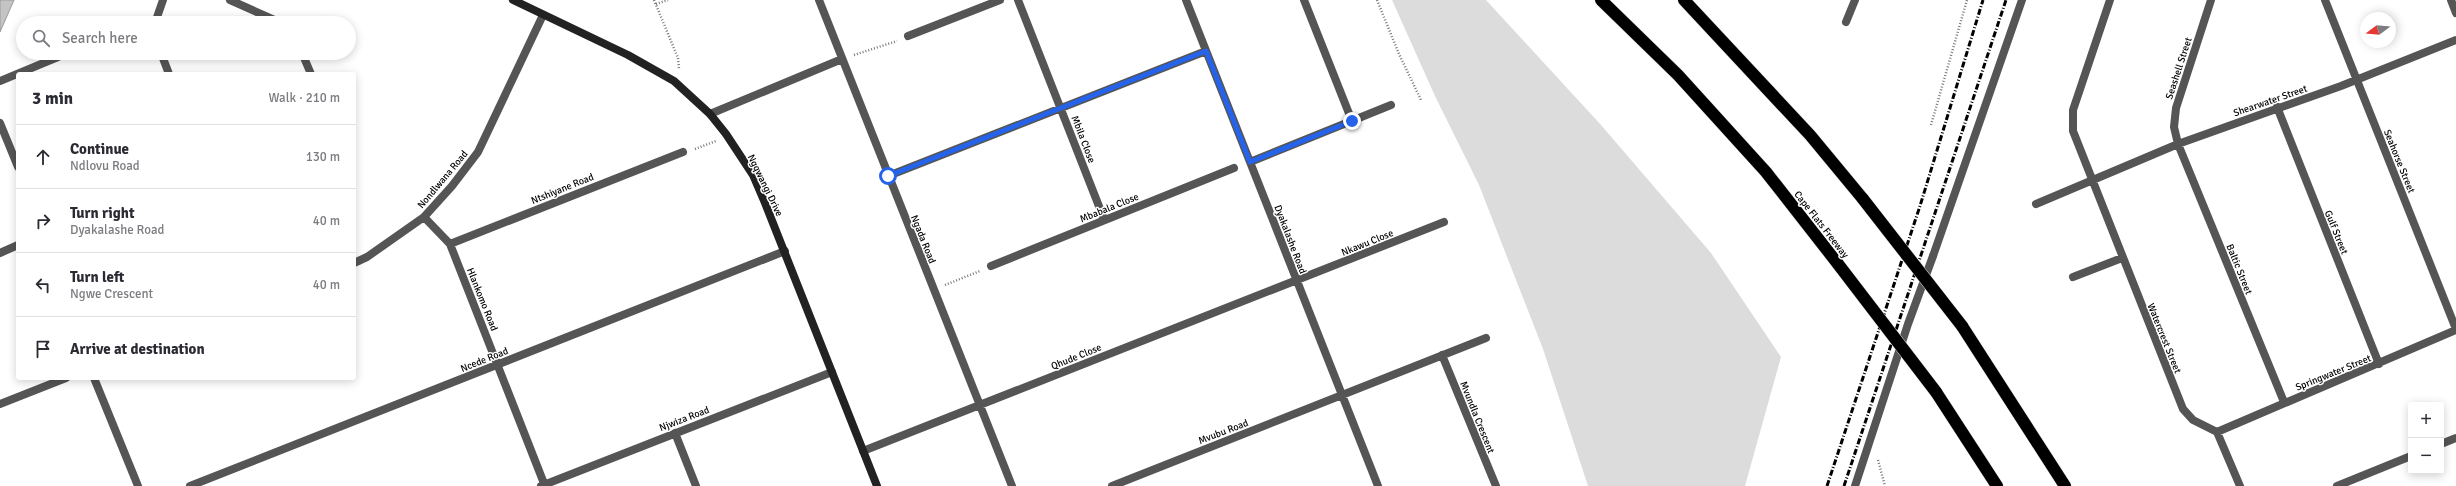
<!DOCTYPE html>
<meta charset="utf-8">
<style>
body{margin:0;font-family:Signika,sans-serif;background:#f7f7f7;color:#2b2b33}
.controls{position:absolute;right:12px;bottom:12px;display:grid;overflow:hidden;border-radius:4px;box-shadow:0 2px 10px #0003}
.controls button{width:36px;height:36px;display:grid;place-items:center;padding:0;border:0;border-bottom:1px solid #e1e1e2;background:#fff;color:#2b2b33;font:20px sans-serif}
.compass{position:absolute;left:2360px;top:12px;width:36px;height:36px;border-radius:50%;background:#fff;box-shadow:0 2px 10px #0003;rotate:254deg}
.stop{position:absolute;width:12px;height:12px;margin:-9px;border:3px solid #2563eb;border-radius:50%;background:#fff}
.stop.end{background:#2563eb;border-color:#fff;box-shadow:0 1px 4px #0008}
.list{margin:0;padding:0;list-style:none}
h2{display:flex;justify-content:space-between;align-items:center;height:52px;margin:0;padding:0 16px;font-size:17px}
h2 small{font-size:13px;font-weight:400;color:#7c7c81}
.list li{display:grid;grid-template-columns:26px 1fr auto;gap:12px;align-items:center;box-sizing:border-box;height:64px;padding:0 16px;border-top:1px solid #e1e1e2}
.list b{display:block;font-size:15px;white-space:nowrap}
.list p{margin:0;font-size:13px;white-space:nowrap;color:#7c7c81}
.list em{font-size:13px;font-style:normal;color:#7c7c81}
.icon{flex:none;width:22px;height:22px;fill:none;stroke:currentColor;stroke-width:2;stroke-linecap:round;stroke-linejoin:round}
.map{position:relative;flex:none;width:2456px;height:486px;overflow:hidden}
.search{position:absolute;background:#fff;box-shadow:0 2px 10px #0003;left:16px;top:16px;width:340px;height:44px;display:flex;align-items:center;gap:10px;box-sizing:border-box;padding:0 14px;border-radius:22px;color:#7c7c81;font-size:15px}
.panel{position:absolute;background:#fff;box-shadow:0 2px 10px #0003;left:16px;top:72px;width:340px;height:308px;border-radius:4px}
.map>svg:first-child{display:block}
.green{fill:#dcdcdc}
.building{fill:#c4c4c4;stroke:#999}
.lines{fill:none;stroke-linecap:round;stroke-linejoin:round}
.highway-casing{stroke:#dbdbdb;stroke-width:13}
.path{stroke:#777;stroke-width:2.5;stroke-dasharray:1 2;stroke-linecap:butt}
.lane{stroke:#555;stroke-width:8}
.street{stroke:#555;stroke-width:8}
.secondary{stroke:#222;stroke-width:8}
.highway{stroke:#000;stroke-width:12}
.rail{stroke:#000;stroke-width:3;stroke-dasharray:6 2 1 2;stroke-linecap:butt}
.highway-bridge-casing{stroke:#dbdbdb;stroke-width:13;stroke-linecap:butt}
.highway-bridge{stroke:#000;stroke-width:12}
.route{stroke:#2563eb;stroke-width:5}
.labels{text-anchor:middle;stroke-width:3;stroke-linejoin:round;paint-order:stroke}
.street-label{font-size:10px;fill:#000;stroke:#fff}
</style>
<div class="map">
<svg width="2456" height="486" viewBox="0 0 2456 486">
<rect width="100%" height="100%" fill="#fff"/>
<path class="green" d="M1392 0H1486L1601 125 1711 253 1781 357 1745 486H1588L1543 349 1479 185 1435 96Z"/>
<path class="building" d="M0 0H14L0 32Z"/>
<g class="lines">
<defs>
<path id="highway" d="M1601 0 1678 75 1766 172 1838 264
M1684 0 1810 135 1863 199
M1962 326 2065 486
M1936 392 1997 486"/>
</defs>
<use href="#highway" class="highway-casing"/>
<path class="path" d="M654 0 678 58 679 69
M1377 0 1399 54 1421 100
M656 4 668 0
M854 55 897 41
M1931 125 1967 0
M695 149 716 141
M945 285 980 271
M1878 460 1885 486"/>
<path class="lane" d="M1855 486 1908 324 1933 256"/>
<path class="street" d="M230 0 281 23
M819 0 1012 486
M1018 0 1104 219
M1186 0 1378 486
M1304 0 1352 121
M2110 0 2073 110V131L2183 409 2193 420 2217 432 2240 486
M2211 0 2176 108 2174 127 2178 144 2284 402
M2325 0 2456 329
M2451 0 2456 13
M1846 22 1855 0
M155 23 163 0
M908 36 1000 0
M161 53 169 74
M302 53 311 74
M0 81 58 57
M2277 107 2379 364
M710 114 842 59
M0 123 18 167
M1250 162 1391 105
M888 176 1206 51
M2036 204 2178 144 2341 86 2456 40
M424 217 450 244 545 486
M450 244 683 152
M0 253 18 245
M1933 256 2022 0
M354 263 367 257 424 217 452 186 478 152 543 15
M991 266 1234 168
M2073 277 2122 258
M1442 355 1496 486
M94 378 138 486
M0 404 66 378
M2217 432 2456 330
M675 433 696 486
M2441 444 2456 438
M863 451 1444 222
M190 486 785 251
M541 486 832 372
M1112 486 1486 338
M2337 486 2411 456"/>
<path class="secondary" d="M513 0 628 55 674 81 710 114 726 134 753 175 765 203 877 486"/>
<use href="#highway" class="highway"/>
<path class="rail" d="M1827 486 1920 206 1983 0
M1844 486 2006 0"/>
<defs>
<path id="highway-bridge" d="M1863 199 1962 326
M1838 264 1936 392"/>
</defs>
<use href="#highway-bridge" class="highway-bridge-casing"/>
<use href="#highway-bridge" class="highway-bridge"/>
</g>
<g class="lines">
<path class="route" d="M888 176 1206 51 1250 162 1352 121"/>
</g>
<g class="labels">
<g class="street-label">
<text transform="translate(2178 68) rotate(-72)" y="4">Seashell Street</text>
<text transform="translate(2270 100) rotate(-19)" y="4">Shearwater Street</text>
<text transform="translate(1084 139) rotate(69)" y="4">Mbila Close</text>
<text transform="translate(2400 161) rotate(68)" y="4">Seahorse Street</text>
<text transform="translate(442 179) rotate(-50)" y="4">Nondlwana Road</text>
<text transform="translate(766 185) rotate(64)" y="4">Ngqwangi Drive</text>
<text transform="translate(562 188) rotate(-22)" y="4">Ntshiyane Road</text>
<text transform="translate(1109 207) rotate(-22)" y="4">Mbabala Close</text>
<text transform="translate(1822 224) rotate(52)" y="4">Cape Flats Freeway</text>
<text transform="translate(2337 232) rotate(68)" y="4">Gulf Street</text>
<text transform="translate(924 239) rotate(68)" y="4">Ngada Road</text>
<text transform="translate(1291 239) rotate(69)" y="4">Dyakalashe Road</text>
<text transform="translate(1367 242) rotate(-22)" y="4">Nkawu Close</text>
<text transform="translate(2240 269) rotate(68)" y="4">Baltic Street</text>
<text transform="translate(483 299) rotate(68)" y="4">Hlankomo Road</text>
<text transform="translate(2165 338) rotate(68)" y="4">Watercrest Street</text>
<text transform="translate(1076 356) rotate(-22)" y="4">Qhude Close</text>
<text transform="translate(484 359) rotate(-22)" y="4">Ncede Road</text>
<text transform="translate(2333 372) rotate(-22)" y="4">Springwater Street</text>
<text transform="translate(1478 417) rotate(68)" y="4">Mvundla Crescent</text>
<text transform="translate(684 418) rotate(-21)" y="4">Njwiza Road</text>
<text transform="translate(1223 431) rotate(-21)" y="4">Mvubu Road</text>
</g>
</g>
</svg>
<div class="controls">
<button>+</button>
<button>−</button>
</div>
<svg class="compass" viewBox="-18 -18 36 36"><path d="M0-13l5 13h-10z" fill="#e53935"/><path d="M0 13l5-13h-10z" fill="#7c7c81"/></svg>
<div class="stop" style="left:888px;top:176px"></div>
<div class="stop end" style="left:1352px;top:121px"></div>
<div class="search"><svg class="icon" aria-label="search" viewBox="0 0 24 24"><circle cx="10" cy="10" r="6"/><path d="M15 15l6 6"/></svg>Search here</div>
<section class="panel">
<h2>3 min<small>Walk · 210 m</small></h2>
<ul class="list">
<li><svg class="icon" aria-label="ahead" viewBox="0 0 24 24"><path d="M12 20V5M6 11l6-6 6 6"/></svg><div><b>Continue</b><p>Ndlovu Road</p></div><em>130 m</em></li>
<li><svg class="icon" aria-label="right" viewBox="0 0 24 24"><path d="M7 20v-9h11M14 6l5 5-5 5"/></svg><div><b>Turn right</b><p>Dyakalashe Road</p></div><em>40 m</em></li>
<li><svg class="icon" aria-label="left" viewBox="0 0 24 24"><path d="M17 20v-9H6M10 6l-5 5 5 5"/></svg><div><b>Turn left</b><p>Ngwe Crescent</p></div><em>40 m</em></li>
<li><svg class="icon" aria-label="arrive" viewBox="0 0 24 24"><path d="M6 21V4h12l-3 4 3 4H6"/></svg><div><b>Arrive at destination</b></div></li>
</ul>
</section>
</div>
